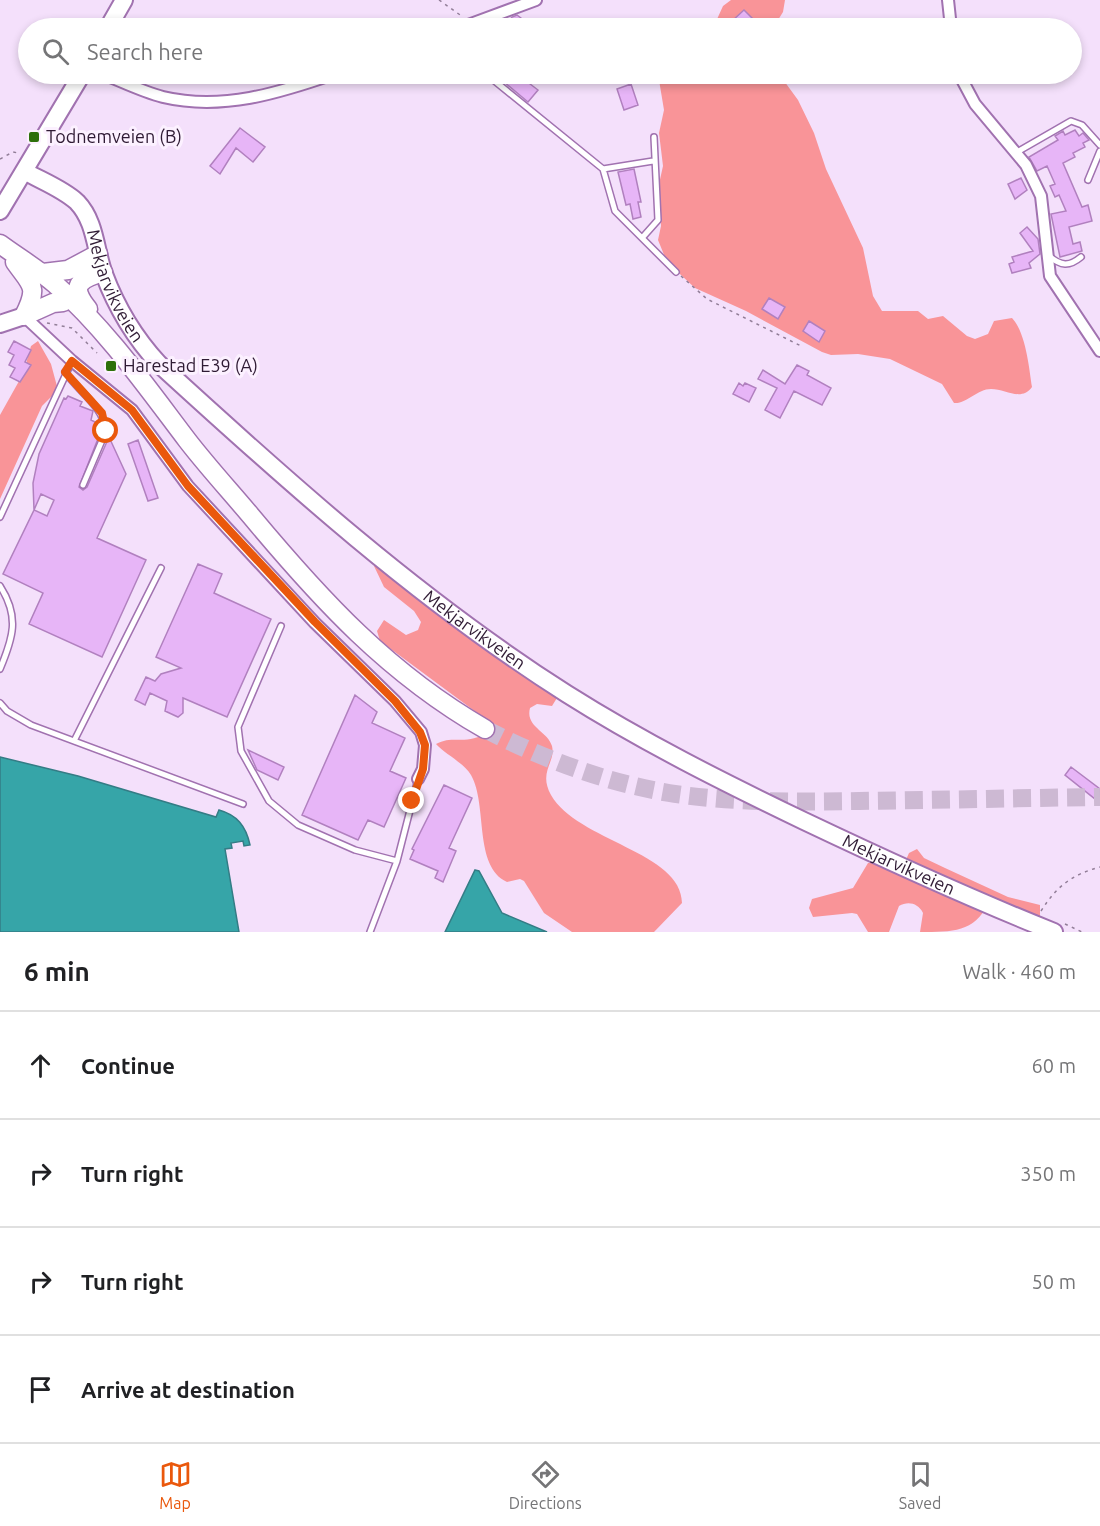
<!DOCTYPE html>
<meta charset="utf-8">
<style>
body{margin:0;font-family:Ubuntu,sans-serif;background:#f2f2f2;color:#202124}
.stop{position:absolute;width:18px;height:18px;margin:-14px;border:4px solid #ea580c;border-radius:50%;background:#fff}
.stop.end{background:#ea580c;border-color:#fff;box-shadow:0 2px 6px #0008}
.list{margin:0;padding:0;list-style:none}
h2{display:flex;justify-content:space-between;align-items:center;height:78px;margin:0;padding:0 24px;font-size:26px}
h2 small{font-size:20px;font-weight:400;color:#757577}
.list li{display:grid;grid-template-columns:39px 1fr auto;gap:18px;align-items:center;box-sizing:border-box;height:108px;padding:0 24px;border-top:2px solid #e0e0e0}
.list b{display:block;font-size:22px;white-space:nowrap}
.list em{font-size:20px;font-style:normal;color:#757577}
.icon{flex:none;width:33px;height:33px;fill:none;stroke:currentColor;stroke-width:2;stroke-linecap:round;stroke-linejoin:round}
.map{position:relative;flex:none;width:1100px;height:932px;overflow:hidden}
.search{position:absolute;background:#fff;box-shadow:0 3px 9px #0003;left:18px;right:18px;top:18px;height:66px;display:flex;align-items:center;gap:15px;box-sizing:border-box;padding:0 21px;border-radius:33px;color:#757577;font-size:22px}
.sheet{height:510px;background:#fff}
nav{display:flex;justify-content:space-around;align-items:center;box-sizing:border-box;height:84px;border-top:2px solid #e0e0e0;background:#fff;font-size:16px;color:#757577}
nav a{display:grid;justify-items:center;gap:3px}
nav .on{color:#ea580c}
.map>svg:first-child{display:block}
.forest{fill:#f99498}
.water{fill:#36a5a8;stroke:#347c85;stroke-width:1.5}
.building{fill:#e7b5f7;stroke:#b180bf;stroke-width:1.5;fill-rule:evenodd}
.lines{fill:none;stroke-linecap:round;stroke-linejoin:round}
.trunk-tunnel{stroke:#cdb9d3;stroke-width:18;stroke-dasharray:18 9;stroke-linecap:butt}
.service-casing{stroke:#a172b0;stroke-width:8}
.minor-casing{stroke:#a172b0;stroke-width:14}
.primary-casing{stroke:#a172b0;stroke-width:20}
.trunk-casing{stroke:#a172b0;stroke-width:21}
.path{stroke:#927e98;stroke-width:1.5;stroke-dasharray:3 4.5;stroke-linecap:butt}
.service{stroke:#fff;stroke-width:5}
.minor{stroke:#fff;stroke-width:10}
.primary{stroke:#fff;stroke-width:16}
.trunk{stroke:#fff;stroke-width:18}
.route{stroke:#ea580c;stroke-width:8}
.poi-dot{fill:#2e700b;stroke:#fcf1ff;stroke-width:2}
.labels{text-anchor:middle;stroke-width:6;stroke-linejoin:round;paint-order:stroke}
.poi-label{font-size:18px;fill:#2f1b34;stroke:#fcf1ff;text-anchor:start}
.street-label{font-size:18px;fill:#2f1b34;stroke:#fcf1ff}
</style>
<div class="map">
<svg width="1100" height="932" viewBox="0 0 1100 932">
<rect width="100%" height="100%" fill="#f4e0fb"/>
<path class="forest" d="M731 0H785L783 12 773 28H713L723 6Z
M658 74H779L798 100 814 133 826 169 863 248 873 296 882 311H918L928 319 943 316 967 336 975 339 988 334 994 321 1012 318C1026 333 1029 368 1032 387 1021 402 1006 389 991 389 977 389 967 404 954 403L942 384 890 359 858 354 831 355 822 352 746 311 695 288 667 262 658 240 661 226 659 184 663 166 659 133 664 110Z
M38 341 51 364 58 390 42 406 0 499V415L23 374 31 346Z
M377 561 547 673 561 679 560 693 552 706 537 704 530 708C525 727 548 731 552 746 556 763 538 771 551 795 577 841 682 852 682 903L654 932H572L544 913 524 881 520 879 507 882C473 866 488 805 471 775 464 763 445 754 436 744 452 735 464 745 485 734L484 718 380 641 377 631 384 620 406 635 418 630 421 622 414 611 384 587 374 566Z
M917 849 924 858 945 868 1008 897 1040 905V916L1036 919 988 904C974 932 953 932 920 932L923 913C918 903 908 901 899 906L889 932H868L857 914 852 913 813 917 809 908 812 899 853 888 868 863 905 862 909 853Z"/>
<path class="water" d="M0 757 78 776 216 817 219 810C237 815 246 826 250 845L244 846 243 841 231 843 232 848 225 849 239 932H0Z
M475 870 479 871 502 913 547 932H445Z"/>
<path class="building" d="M744 10 753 19 743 28H737L731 22Z
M517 15 534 28H503L512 17Z
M511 74H517L538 90 528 102 504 82Z
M631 84 638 105 624 110 617 89Z
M240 128 265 147 253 162 236 148 220 174 210 166Z
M1075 130 1079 136 1083 133 1089 140 1083 143 1085 147 1073 153 1075 157 1063 163 1082 207 1088 205 1092 221 1069 227 1073 244 1080 242 1082 251 1060 257 1051 214 1066 211 1059 195 1055 197 1050 186 1055 184 1047 166 1037 171 1029 157 1058 140 1055 136 1063 131 1065 135Z
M634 169 641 202H638L641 217 633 219 630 204 626 205 618 172Z
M1021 178 1027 190 1015 199 1008 184Z
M1027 227 1038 239 1040 254 1029 263 1031 268 1012 273 1009 264 1014 262 1012 257 1033 251 1020 233Z
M769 298 785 307 778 319 762 309Z
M809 321 825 331 819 342 803 331Z
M14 341 31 350 25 362 31 365 20 382 10 377 15 368 9 365 14 355 8 352Z
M797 365 809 371 807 375 831 388 822 405 794 391 780 418 765 410 777 388 758 379 763 370 785 384Z
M739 383 743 386 745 383 756 388 749 402 733 394Z
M68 396 82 402 80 406 93 411 91 420 99 424 101 431 79 487 83 490 87 487 109 437 126 474 97 538 146 560 102 657 29 624 43 593 3 574 34 510 33 483 39 454 64 398 66 399ZM41 494 54 500 47 516 34 510Z
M138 440 158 498 148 501 128 444Z
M198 564 222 574 214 593 271 619 227 717 183 698V713L178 717 165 711 167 701 150 693 145 705 135 700 146 677 155 681 161 674 181 668 156 657Z
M355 695 377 712 372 723 405 738 390 771 406 778 384 827 368 820 358 840 302 815Z
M248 750 284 767 278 780 257 770Z
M1071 767 1100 789V803L1065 775Z
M444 785 472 798 449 848 456 851 443 882 435 878 438 871 410 859 414 850 412 849Z"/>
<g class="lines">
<path class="trunk-tunnel" d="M485 729C543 759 604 782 669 793 732 803 795 802 859 801 939 800 1020 798 1100 797"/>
<defs>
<path id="service" d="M486 74 603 169 615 211 676 272
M1017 152 1071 121 1082 125 1100 145
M603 169 653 161
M1088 180 1100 151
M642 238 658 220 654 137
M1049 256C1061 266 1069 267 1081 257
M65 372C79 392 103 406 106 431L83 485
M0 517 72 361
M0 586C20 617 13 638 0 669
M281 626 238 727 241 751 269 801 298 825 355 850 397 861
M0 703 7 711 31 725 243 804
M74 741 161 568
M370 932 397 861 418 779"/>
<path id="minor" d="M948 0 951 28
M460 28 536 0
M103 74C123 82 143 92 163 97 222 111 279 93 334 74
M959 74 975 104 1026 165 1041 196 1050 276 1100 351
M24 316 72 361 132 410 188 486 315 623 395 701 421 732 425 745 423 769 418 779"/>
<g id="primary">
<path d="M108 28 124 0"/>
<path id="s1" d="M26 172C42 181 63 189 77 202 96 222 95 250 104 274 117 309 134 337 159 364 288 482 419 600 567 694 643 742 723 782 804 821 886 860 969 898 1054 932"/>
<path d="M0 211 82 74"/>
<path d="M0 324 24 316"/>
</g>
<path id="trunk" d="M0 244C19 258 38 269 55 284 106 329 146 386 187 440 207 466 230 491 251 516 321 600 389 674 485 729
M15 262C32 286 39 286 24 316
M43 273 68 270 98 254
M88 309C69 286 79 279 103 272
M24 316 53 303 63 302"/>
</defs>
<use href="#service" class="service-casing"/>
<use href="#minor" class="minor-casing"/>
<use href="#primary" class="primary-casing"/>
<use href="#trunk" class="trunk-casing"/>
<path class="path" d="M439 0 463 17
M0 159 13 152 18 153
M681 276 707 299 803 347
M47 323 72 328 97 353
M1041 911C1057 886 1071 875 1100 867
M1065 924 1082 932"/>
<use href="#service" class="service"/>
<use href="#minor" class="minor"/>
<use href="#primary" class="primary"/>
<use href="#trunk" class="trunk"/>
</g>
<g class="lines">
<path class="route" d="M106 431 102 413 65 372 72 361 132 410 188 486 315 622 395 701 420 732 425 745 423 769 412 801"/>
</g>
<g class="poi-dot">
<rect x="28" y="131" width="12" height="12" rx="3"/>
<rect x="105" y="360" width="12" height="12" rx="3"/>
</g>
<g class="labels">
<g class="poi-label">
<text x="46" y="143">Todnemveien (B)</text>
<text x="123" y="372">Harestad E39 (A)</text>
</g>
<g class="street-label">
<text dy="6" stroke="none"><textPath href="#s1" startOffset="152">Mekjarvikveien</textPath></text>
<text dy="6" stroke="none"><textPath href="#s1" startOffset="656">Mekjarvikveien</textPath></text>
<text dy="6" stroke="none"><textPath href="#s1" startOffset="1142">Mekjarvikveien</textPath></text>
</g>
</g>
</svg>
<div class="stop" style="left:106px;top:431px"></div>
<div class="stop end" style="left:412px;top:801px"></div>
<div class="search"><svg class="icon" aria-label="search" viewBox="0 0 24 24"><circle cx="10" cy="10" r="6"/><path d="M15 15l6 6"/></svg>Search here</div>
</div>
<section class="sheet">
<h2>6 min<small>Walk · 460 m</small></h2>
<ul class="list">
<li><svg class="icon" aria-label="ahead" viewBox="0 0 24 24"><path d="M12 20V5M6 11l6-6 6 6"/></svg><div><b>Continue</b></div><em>60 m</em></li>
<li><svg class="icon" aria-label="right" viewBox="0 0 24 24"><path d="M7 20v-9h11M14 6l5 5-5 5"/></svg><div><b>Turn right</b></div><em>350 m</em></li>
<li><svg class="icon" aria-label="right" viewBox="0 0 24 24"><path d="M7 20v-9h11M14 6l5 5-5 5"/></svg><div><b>Turn right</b></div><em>50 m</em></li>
<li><svg class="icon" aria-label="arrive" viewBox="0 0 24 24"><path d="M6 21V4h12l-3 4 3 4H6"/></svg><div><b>Arrive at destination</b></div></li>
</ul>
</section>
<nav>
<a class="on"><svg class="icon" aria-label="map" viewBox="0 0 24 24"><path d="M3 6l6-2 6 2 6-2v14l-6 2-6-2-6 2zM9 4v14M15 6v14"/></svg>Map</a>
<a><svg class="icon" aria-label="directions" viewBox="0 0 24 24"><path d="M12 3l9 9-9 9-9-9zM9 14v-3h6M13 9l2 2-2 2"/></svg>Directions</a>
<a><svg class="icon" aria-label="saved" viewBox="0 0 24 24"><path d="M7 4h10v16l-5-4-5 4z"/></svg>Saved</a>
</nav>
